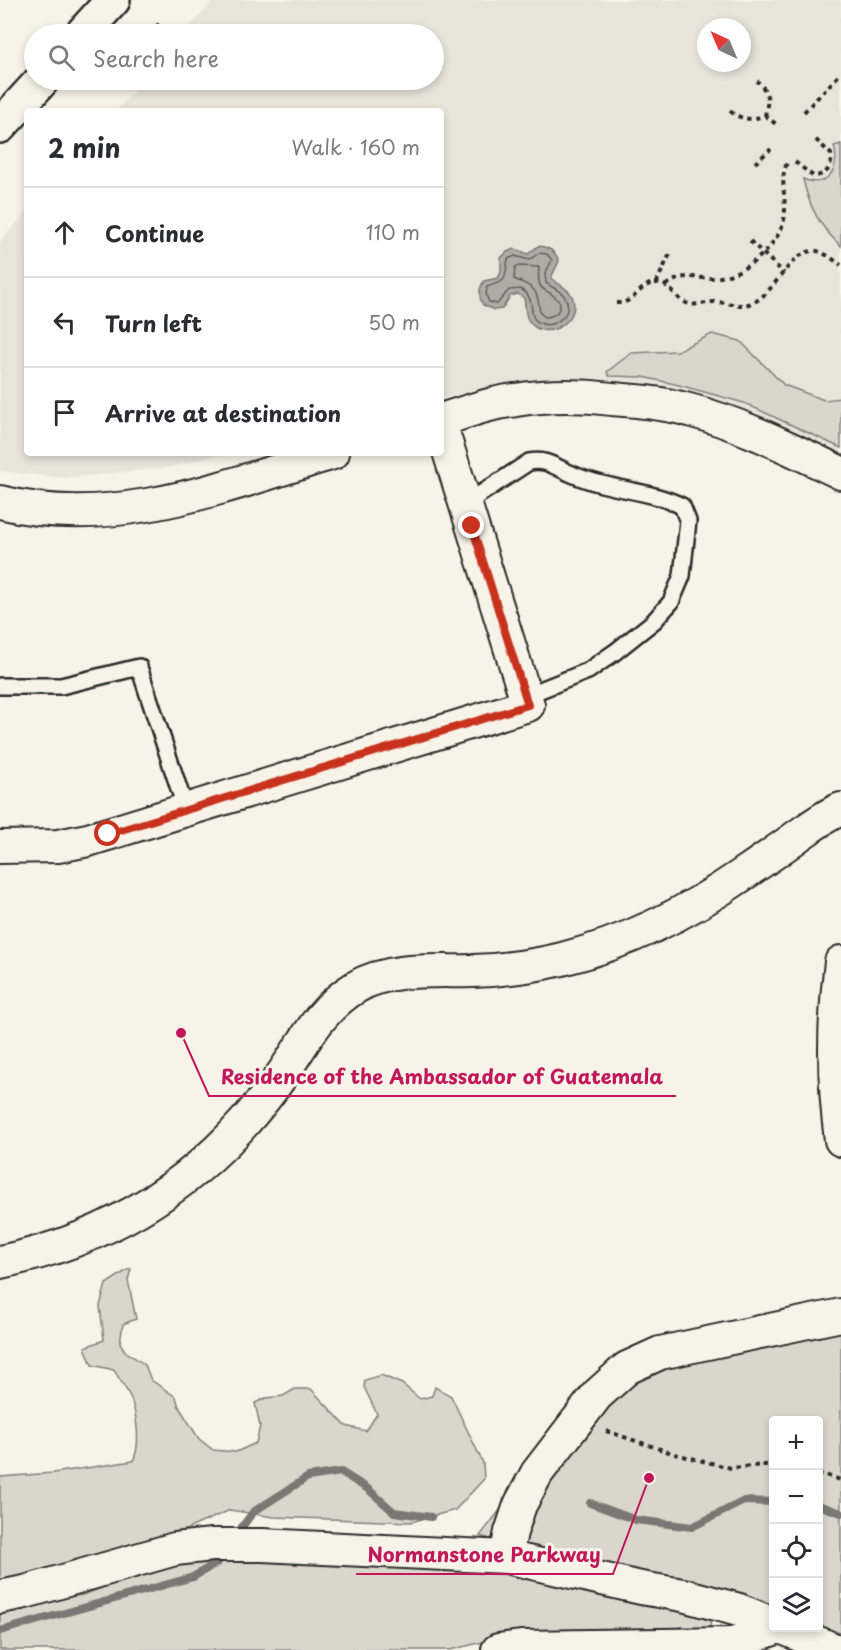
<!DOCTYPE html>
<meta charset="utf-8">
<style>
body{margin:0;font-family:"Playpen Sans",sans-serif;background:#f7f7f7;color:#2b2b33}
.controls{position:absolute;right:18px;bottom:18px;display:grid;overflow:hidden;border-radius:6px;box-shadow:0 3px 9px #0003}
.controls button{width:54px;height:54px;display:grid;place-items:center;padding:0;border:0;border-bottom:2px solid #e1e1e2;background:#fff;color:#2b2b33;font:30px sans-serif}
.compass{position:absolute;left:697px;top:18px;width:54px;height:54px;border-radius:50%;background:#fff;box-shadow:0 3px 9px #0003;rotate:316deg}
.stop{position:absolute;width:18px;height:18px;margin:-14px;border:4px solid #c8321e;border-radius:50%;background:#fff}
.stop.end{background:#c8321e;border-color:#fff;box-shadow:0 2px 6px #0008}
.list{margin:0;padding:0;list-style:none}
h2{display:flex;justify-content:space-between;align-items:center;height:78px;margin:0;padding:0 24px;font-size:26px}
h2 small{font-size:20px;font-weight:400;color:#7c7c81}
.list li{display:grid;grid-template-columns:39px 1fr auto;gap:18px;align-items:center;box-sizing:border-box;height:90px;padding:0 24px;border-top:2px solid #e1e1e2}
.list b{display:block;font-size:22px;white-space:nowrap}
.list em{font-size:20px;font-style:normal;color:#7c7c81}
.icon{flex:none;width:33px;height:33px;fill:none;stroke:currentColor;stroke-width:2;stroke-linecap:round;stroke-linejoin:round}
.map{position:relative;flex:none;width:841px;height:1650px;overflow:hidden}
.search{position:absolute;background:#fff;box-shadow:0 3px 9px #0003;left:24px;top:24px;width:420px;height:66px;display:flex;align-items:center;gap:15px;box-sizing:border-box;padding:0 21px;border-radius:33px;color:#7c7c81;font-size:22px}
.panel{position:absolute;background:#fff;box-shadow:0 3px 9px #0003;left:24px;top:108px;width:420px;height:348px;border-radius:6px}
.map>svg:first-child{display:block}
.built{fill:#e8e4da;fill-rule:evenodd}
.green{fill:#dad6cc;stroke:#82807c;stroke-width:1.5;fill-rule:evenodd}
.water{fill:#afaca4;stroke:#7a7874;stroke-width:1.5}
.lines{fill:none;stroke-linecap:round;stroke-linejoin:round}
.shore{stroke:#605f5b;stroke-width:1.5}
.stream{stroke:#7a7874;stroke-width:8}
.service-casing{stroke:#2b2b2b;stroke-width:20}
.minor-casing{stroke:#2b2b2b;stroke-width:36}
.secondary-casing{stroke:#2b2b2b;stroke-width:38}
.path{stroke:#2b2b2b;stroke-width:4;stroke-dasharray:4.5 4.5;stroke-linecap:butt}
.service{stroke:#f7f3e8;stroke-width:15}
.minor{stroke:#f7f3e8;stroke-width:32}
.secondary{stroke:#f7f3e8;stroke-width:33}
.route{stroke:#c8321e;stroke-width:8}
.leader{fill:none;stroke:#c2185b;stroke-width:2}
.callout-dot{fill:#c2185b;stroke:#f7f3e8;stroke-width:2}
.callout-label{font-size:20px;text-anchor:middle;font-weight:bold;fill:#c2185b;stroke:#f7f3e8;stroke-width:6;stroke-linejoin:round;paint-order:stroke}
</style>
<div class="map">
<svg width="841" height="1650" viewBox="0 0 841 1650">
<rect width="100%" height="100%" fill="#f7f3e8"/>
<filter id="ink" filterUnits="userSpaceOnUse"><feTurbulence type="fractalNoise" baseFrequency=".0167" numOctaves="2"/><feDisplacementMap in="SourceGraphic" scale="12" xChannelSelector="R" yChannelSelector="G"/><feConvolveMatrix kernelMatrix="1 2 1 2 8 2 1 2 1" color-interpolation-filters="sRGB"/></filter>
<g filter="url(#ink)">
<path class="built" d="M214 0H841V458L720 404 592 378 499 384 441 399V111H116L144 80H434V34H183ZM706 27H742V63H706Z
M27 211V453H224L166 468 65 478 0 471V242Z"/>
<path class="green" d="M841 144V246C820 227 809 207 803 179 826 189 841 170 834 146Z
M712 334 740 341 784 385 824 400 841 398V448L744 403 679 385 643 377 609 376 607 372 631 353 677 351Z
M129 1269H131L128 1280 136 1319 123 1324 120 1343 125 1351 145 1365 151 1380 176 1397 179 1407 199 1439 213 1450 236 1452 256 1443 260 1426 255 1403 266 1398 283 1396 295 1389H311L346 1426 366 1431 377 1414 364 1387 365 1380 381 1375 402 1384 420 1399 432 1396 435 1387 451 1396 483 1463 484 1479 455 1510 411 1522 274 1517 230 1510 176 1534 7 1583 0 1582V1477L53 1473 133 1461C141 1445 137 1416 131 1399 127 1389 119 1379 114 1370L92 1365 85 1347 104 1340 100 1306 106 1284Z
M841 1305V1640L829 1635 752 1631 692 1584 581 1565 480 1536 591 1392 617 1369 778 1326ZM774 1420H818V1628H774Z
M191 1555 502 1569 711 1615 710 1629 681 1627 667 1631 512 1635 450 1650H0V1607L83 1595Z"/>
<path class="water" d="M538 246C549 247 555 251 559 261L551 278C558 285 567 287 572 296 583 321 544 344 529 321 524 314 526 306 524 298L518 294 510 296 502 309 494 310 483 305C478 297 479 288 484 281L498 278 501 272V258L507 252 515 249 528 254Z"/>
<g class="lines">
<path class="shore" d="M539 253 547 254 552 260 545 274 546 283C552 288 561 290 565 297 575 312 555 330 540 323 525 317 539 300 521 289L509 290 497 304 489 302 486 295 487 287C511 279 503 280 508 259L515 256 529 260Z
M517 266 539 267C536 298 548 284 560 303 560 312 554 317 545 317L540 313C538 290 535 287 514 279L515 268Z"/>
<path class="stream" d="M590 1503 636 1520 692 1527 744 1501 774 1502
M818 1505 841 1513
M234 1538 253 1512 308 1477 341 1472 368 1489 394 1512 431 1517
M0 1631 193 1577 218 1562 224 1553"/>
<defs>
<path id="service" d="M465 504 529 462C549 459 554 467 572 474 607 490 647 489 682 506L688 521 682 576 671 602 654 621 615 652 588 671 525 696
M0 686H61L139 667 186 810"/>
<path id="minor" d="M441 420C466 412 490 403 516 400 548 395 580 395 612 399 638 401 664 403 689 410 742 424 791 449 841 473
M0 502C114 531 225 486 333 453
M0 847 58 846 88 840 528 705 441 426
M841 962C833 1021 833 1080 841 1140
M0 1262C113 1239 205 1179 274 1086 301 1050 316 1011 356 987 390 967 435 972 473 971 503 970 533 966 562 959 626 943 687 913 742 875 761 862 780 849 799 835 812 826 826 815 841 809
M506 1557 511 1532 520 1505 537 1473 597 1395 627 1368 660 1353 841 1315
M0 1597 25 1592 175 1549 212 1545H262L506 1557 641 1588 683 1595 739 1610 774 1624
M783 1628 835 1650
M498 1650 521 1647 731 1644 776 1628"/>
<path id="secondary" d="M82 34 113 0
M0 126 42 80"/>
</defs>
<use href="#service" class="service-casing"/>
<use href="#minor" class="minor-casing"/>
<use href="#secondary" class="secondary-casing"/>
<path class="path" d="M156 24 168 34
M730 111C742 120 751 121 765 115 769 99 769 92 757 81
M804 112 841 73
M765 115 777 125
M795 162 813 176C826 176 833 167 831 154L815 139
M755 163 771 149
M750 241 784 273
M656 283 671 252
M666 285C686 273 687 278 710 278 738 278 767 256 780 231 792 209 777 185 787 163
M616 303C636 304 639 283 656 283 671 282 676 302 690 304 699 306 709 301 718 302 732 303 741 308 754 302 776 292 791 248 817 251 825 253 834 260 841 265
M606 1431 675 1454 731 1468 774 1464
M818 1473 841 1480"/>
<use href="#service" class="service"/>
<use href="#minor" class="minor"/>
<use href="#secondary" class="secondary"/>
</g>
</g>
<g class="lines" filter="url(#ink)">
<path class="route" d="M108 834 528 705 472 526"/>
</g>
<path class="leader" d="M181 1033L209 1096H676M649 1478L613 1574H356"/>
<g class="callout-dot">
<circle cx="181" cy="1033" r="6"/>
<circle cx="649" cy="1478" r="6"/>
</g>
<g class="callout-label">
<text x="442" y="1084">Residence of the Ambassador of Guatemala</text>
<text x="484" y="1562">Normanstone Parkway</text>
</g>
</svg>
<div class="controls">
<button>+</button>
<button>−</button>
<button><svg class="icon" aria-label="locate" viewBox="0 0 24 24"><circle cx="12" cy="12" r="6"/><path d="M12 2v4M12 18v4M2 12h4M18 12h4"/></svg></button>
<button><svg class="icon" aria-label="layers" viewBox="0 0 24 24"><path d="M12 4l9 5-9 5-9-5zM3 14l9 5 9-5"/></svg></button>
</div>
<svg class="compass" viewBox="-18 -18 36 36"><path d="M0-13l5 13h-10z" fill="#e53935"/><path d="M0 13l5-13h-10z" fill="#7c7c81"/></svg>
<div class="stop" style="left:108px;top:834px"></div>
<div class="stop end" style="left:472px;top:526px"></div>
<div class="search"><svg class="icon" aria-label="search" viewBox="0 0 24 24"><circle cx="10" cy="10" r="6"/><path d="M15 15l6 6"/></svg>Search here</div>
<section class="panel">
<h2>2 min<small>Walk · 160 m</small></h2>
<ul class="list">
<li><svg class="icon" aria-label="ahead" viewBox="0 0 24 24"><path d="M12 20V5M6 11l6-6 6 6"/></svg><div><b>Continue</b></div><em>110 m</em></li>
<li><svg class="icon" aria-label="left" viewBox="0 0 24 24"><path d="M17 20v-9H6M10 6l-5 5 5 5"/></svg><div><b>Turn left</b></div><em>50 m</em></li>
<li><svg class="icon" aria-label="arrive" viewBox="0 0 24 24"><path d="M6 21V4h12l-3 4 3 4H6"/></svg><div><b>Arrive at destination</b></div></li>
</ul>
</section>
</div>
